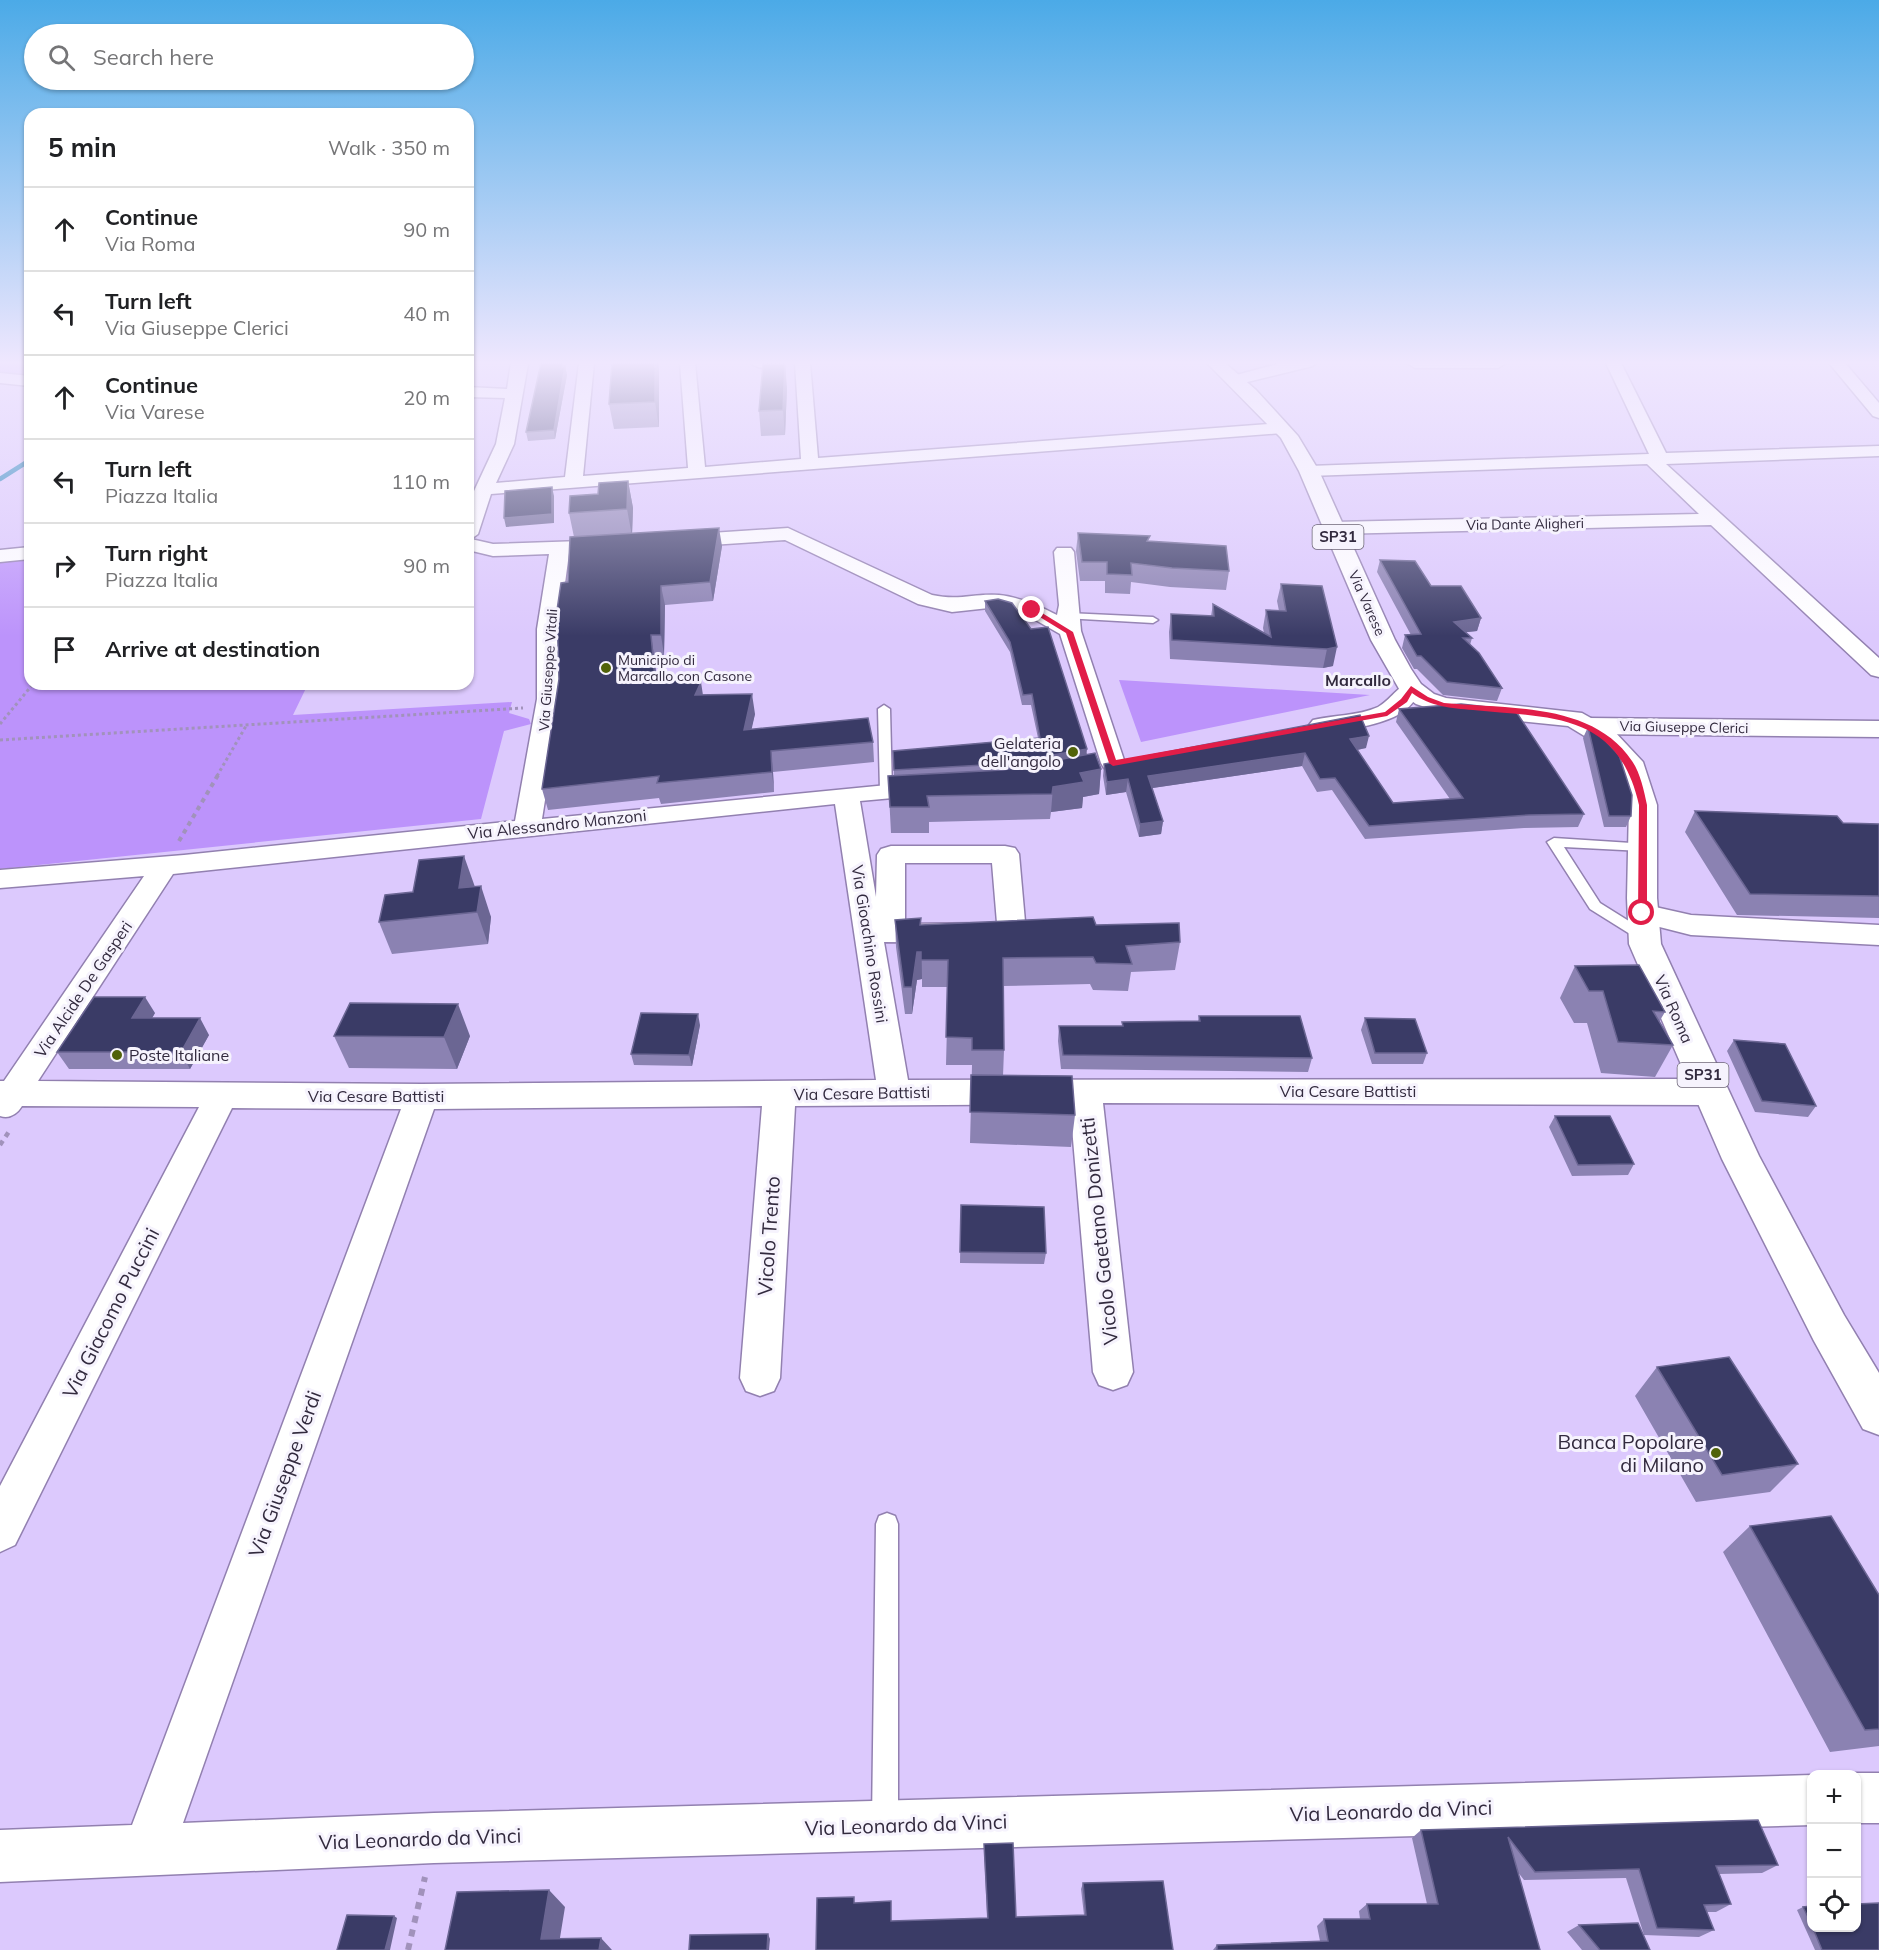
<!DOCTYPE html>
<meta charset="utf-8">
<style>
body{margin:0;font-family:Mulish,sans-serif;background:#f2f2f2;color:#202124}
.controls{position:absolute;right:18px;bottom:18px;display:grid;overflow:hidden;border-radius:12px;box-shadow:0 2px 4px #0004}
.controls button{width:54px;height:54px;display:grid;place-items:center;padding:0;border:0;border-bottom:2px solid #e0e0e0;background:#fff;color:#202124;font:30px sans-serif}
.stop{position:absolute;width:18px;height:18px;margin:-14px;border:4px solid #e11d48;border-radius:50%;background:#fff}
.stop.end{background:#e11d48;border-color:#fff;box-shadow:0 2px 6px #0008}
.list{margin:0;padding:0;list-style:none}
h2{display:flex;justify-content:space-between;align-items:center;height:78px;margin:0;padding:0 24px;font-size:26px}
h2 small{font-size:20px;font-weight:400;color:#757577}
.list li{display:grid;grid-template-columns:39px 1fr auto;gap:18px;align-items:center;box-sizing:border-box;height:84px;padding:0 24px;border-top:2px solid #e0e0e0}
.list b{display:block;font-size:22px;white-space:nowrap}
.list p{margin:0;font-size:20px;white-space:nowrap;color:#757577}
.list em{font-size:20px;font-style:normal;color:#757577}
.icon{flex:none;width:33px;height:33px;fill:none;stroke:currentColor;stroke-width:2;stroke-linecap:round;stroke-linejoin:round}
.map{position:relative;flex:none;width:1879px;height:1950px;overflow:hidden}
.search{position:absolute;background:#fff;box-shadow:0 2px 4px #0004;left:24px;top:24px;width:450px;height:66px;display:flex;align-items:center;gap:15px;box-sizing:border-box;padding:0 21px;border-radius:33px;color:#757577;font-size:22px}
.panel{position:absolute;background:#fff;box-shadow:0 2px 4px #0004;left:24px;top:108px;width:450px;height:582px;border-radius:18px}
.map>svg:first-child{display:block}
.green{fill:#bc93fb}
.lines{fill:none;stroke-linecap:round;stroke-linejoin:round}
.stream{stroke:#0f79b4;stroke-width:4.5}
.lane-casing{stroke:#9280b0;stroke-width:3}
.street-casing{stroke:#9280b0;stroke-width:3}
.secondary-casing{stroke:#9280b0;stroke-width:3}
.primary-casing{stroke:#9280b0;stroke-width:3}
.path-far3{stroke:#a192bb;stroke-width:3;stroke-dasharray:3 3;stroke-linecap:butt}
.path-far2{stroke:#a192bb;stroke-width:4;stroke-dasharray:4.5 4.5;stroke-linecap:butt}
.path-far1{stroke:#a192bb;stroke-width:4.5;stroke-dasharray:5 5;stroke-linecap:butt}
.path{stroke:#a192bb;stroke-width:6;stroke-dasharray:7 7;stroke-linecap:butt}
.lane{fill:#fff;fill-rule:evenodd}
.street{fill:#fff;fill-rule:evenodd}
.secondary{fill:#fff;fill-rule:evenodd}
.primary{fill:#fff;fill-rule:evenodd}
.wall{fill:#8b82b2}
.shaded-wall{fill:#6b6693}
.building{fill:#3a3b66;stroke:#6b6693;stroke-width:1.5}
.route{fill:#e11d48}
.poi-dot{fill:#51630a;stroke:#f6f3fd;stroke-width:2}
.labels{text-anchor:middle;stroke-width:6;stroke-linejoin:round;paint-order:stroke}
.far-street-label{font-size:14px;fill:#322a3e;stroke:#f6f3fd}
.far-poi-label{font-size:14px;fill:#322a3e;stroke:#f6f3fd;text-anchor:start}
.shield{fill:#f6f3fd;stroke:#6d6677;stroke-width:1.5}
.shield-label{font-size:15px;font-weight:bold;fill:#322a3e}
.far-quarter-label{font-size:16px;font-weight:bold;fill:#322a3e;stroke:#f6f3fd}
.poi-label{font-size:16px;fill:#322a3e;stroke:#f6f3fd;text-anchor:end}
.street-label{font-size:16px;fill:#322a3e;stroke:#f6f3fd}
.near-street-label{font-size:20px;fill:#322a3e;stroke:#f6f3fd}
.near-poi-label{font-size:20px;fill:#322a3e;stroke:#f6f3fd;text-anchor:end}
</style>
<div class="map">
<svg width="1879" height="1950" viewBox="0 0 1879 1950">
<rect width="100%" height="100%" fill="#dcc9fd"/>
<path class="green" d="M0 363H30V379L0 375Z
M30 558V684H308L293 715 512 702 509 713 529 719 531 724 504 731 481 819 0 869V561Z
M1119 680 1370 695 1141 742Z"/>
<g class="lines">
<path class="stream" d="M0 479 30 460"/>
<defs>
<path id="lane" d="M1068 613 1153 617 1158 620 1153 623 1064 618 1063 616Z
M884 705 890 709 892 791 886 795 880 791 878 709Z
M1554 838 1647 844 1649 847 1647 850 1642 851 1564 847 1600 903 1648 933 1650 936 1648 939H1638L1590 909 1547 842Z
M887 1513 895 1516 898 1524V1821L894 1830 885 1834 876 1830 872 1821 876 1524 879 1516Z"/>
<path id="street" d="M511 363 528 364 514 444 496 483 565 477 579 363H594L583 476 688 468 680 363H695L705 467 801 459 795 363H810L818 458 1282 423 1290 428 1282 433 491 494 478 534 471 539 493 544 611 540 621 546 611 552 569 553 559 629 561 699 542 819 928 781 937 784 941 789 937 794 860 801 876 897 877 855 881 849 891 846H1005L1015 848 1019 854 1026 933 1022 940 1012 943 884 942 908 1080 1688 1079 1722 1084 1726 1093 1722 1102 1710 1105 1103 1103 1133 1372 1127 1385 1113 1390 1099 1385 1093 1372 1070 1104 795 1106 780 1378 774 1391 760 1396 746 1391 740 1378 762 1106 434 1109 183 1823 434 1813 1812 1775V1825L434 1863 0 1882V1830L132 1825 401 1109 232 1108 15 1545 0 1552V1486L199 1107 22 1106C17 1114 10 1119 0 1116V1081H4L144 876 0 888V870L184 855 515 821 537 699V629L549 554 493 556 468 550V504L496 444 505 398 468 397V387L507 389ZM835 804 876 1080 422 1084 38 1081 173 874ZM905 863H992L997 923 905 924Z
M751 363H785C778 370 758 370 751 363Z
M1281 363H1316L1313 366 1235 385 1227 380 1229 377Z
M1407 363H1506L1498 368H1415Z
M1606 363H1621L1666 453 1879 446V456L1666 464 1879 658V677L1871 675 1711 525 1334 534 1324 528 1334 522 1699 514 1647 464 1309 476 1300 471 1309 466 1649 454Z
M1829 363H1845L1879 403V418L1873 416Z
M0 373 30 376V386L0 383Z
M788 528 932 595C960 601 974 593 999 595 1019 597 1040 606 1057 615L1059 605 1054 552 1057 548H1071L1074 552 1081 631 1125 763 1122 768 1113 770 1104 768 1101 763 1060 634 1025 614 998 607 952 612 918 604 785 540 680 547 670 541 680 535Z
M30 547V559L0 562V550Z
M1411 682 1419 684 1423 689C1417 697 1412 705 1404 711 1387 724 1334 735 1313 730L1309 725 1313 720C1334 715 1358 716 1378 707 1391 700 1398 685 1411 682Z
M1642 904 1691 915 1879 925V945L1691 935 1632 920 1628 913 1632 906Z
M1856 1773H1879V1823H1856V1774H1853Z"/>
<path id="secondary" d="M1589 718 1879 721V737L1589 734 1580 732 1576 726 1580 720Z"/>
<path id="primary" d="M1207 363H1225L1256 390 1298 436 1319 471 1395 640 1411 669 1421 684 1434 694 1446 698 1582 713 1614 731 1643 762 1657 805V898L1661 944 1759 1156 1844 1315 1879 1373V1435L1863 1429 1814 1341 1722 1159 1629 944 1627 898 1629 805 1616 764 1596 743 1568 726 1443 713 1416 704 1402 694 1371 640 1299 471 1281 438Z"/>
</defs>
<use href="#lane" class="lane-casing"/>
<use href="#street" class="street-casing"/>
<use href="#secondary" class="secondary-casing"/>
<use href="#primary" class="primary-casing"/>
<path class="path-far3" d="M0 724 33 684
M0 740 523 708
M217 776 246 726"/>
<path class="path-far2" d="M179 841 218 775"/>
<path class="path-far1" d="M0 1145 10 1130"/>
<path class="path" d="M408 1950 425 1877"/>
<use href="#lane" class="lane"/>
<use href="#street" class="street"/>
<use href="#secondary" class="secondary"/>
<use href="#primary" class="primary"/>
</g>
<path class="wall" d="M563 363 564 366H565L567 375 555 439 528 441 526 432Z
M612 363H658L659 369V427L614 429 609 404Z
M787 388 785 435 761 436 759 411Z
M628 481 633 508 632 533 722 546 713 601 665 605 664 655H654L657 679 703 695 755 714 751 729 873 742 874 762 773 772 774 792 661 804 659 798 548 810 542 789 559 679 574 537 569 513 598 494Z
M1078 533 1149 542 1229 571 1226 590 1170 587 1131 582 1130 594 1105 593V581H1080L1076 551Z
M1380 560 1431 586 1481 618 1477 631 1466 632 1472 638 1470 645 1502 688 1497 701 1443 695 1417 669H1414L1402 648 1405 635H1411L1377 572Z
M1281 584 1322 586 1333 666 1323 668 1170 659 1169 632 1171 614 1211 616 1213 604 1264 633 1263 628 1266 610 1279 611 1277 601Z
M985 601 1087 754 1101 769 1099 794 1083 797 1082 808 1051 812 1050 819 929 822V833H891L888 776H894L893 751 1038 738 1031 705H1022L1010 652 985 611Z
M1399 709 1584 814 1578 827 1524 828 1365 839 1332 790 1317 792 1302 766 1152 788 1163 821 1161 834 1139 837 1126 792 1106 795 1103 776 1104 764 1366 748 1357 750 1393 803 1450 799 1396 722Z
M1588 727 1631 816 1626 827H1604L1583 738Z
M1695 811 1843 823 1879 824V918L1737 915 1685 832Z
M474 886 491 917 488 944 392 954 379 922 413 892Z
M895 920 921 925H1096L1180 942 1175 970 1131 972 1128 991 1093 990 1090 984 1003 986 1004 1050 1003 1076 1075 1115 1071 1147 970 1143 972 1065H946L948 987H922V979L917 980 912 1014H905L896 947Z
M1575 966 1665 1012 1659 1022 1673 1045 1655 1077 1601 1073 1587 1023H1574L1560 998Z
M155 1013 152 1018 209 1035 190 1069H69L57 1052Z
M1199 1016 1312 1058 1308 1072 1061 1069 1058 1041 1059 1026H1122V1022L1198 1021Z
M1365 1018 1427 1053 1423 1064H1372L1361 1030Z
M700 1025 692 1066 634 1065 631 1054Z
M334 1036H470L457 1069 349 1068Z
M1734 1040 1816 1106 1808 1117 1755 1112 1727 1051Z
M1555 1116 1634 1164 1628 1175 1572 1176 1549 1127Z
M961 1205 1046 1253 1044 1264 960 1263Z
M1657 1367 1798 1464 1770 1492 1696 1502 1635 1396Z
M1750 1526 1879 1595V1746L1830 1752 1723 1552Z
M1421 1830 1778 1865 1762 1873 1719 1874 1731 1904 1716 1912H1707L1714 1930 1699 1937 1644 1935 1626 1878 1524 1880 1517 1871 1540 1950H1213L1217 1945 1320 1941 1317 1926 1324 1919H1360L1359 1911 1367 1904H1427L1412 1838Z
M984 1844 1016 1917 1084 1915 1081 1889 1083 1883 1173 1950H816L855 1903 891 1907V1921L987 1918 984 1850Z
M1812 1906V1928H1857L1879 1950H1815L1797 1910 1803 1907Z
M1579 1925 1650 1950H1582L1567 1932Z"/>
<path class="shaded-wall" d="M563 363 564 370 565 366 567 375 555 439 554 430Z
M655 363H658L659 369V427L655 402Z
M785 364 787 388 785 435 783 410Z
M628 481 633 508 632 536 627 509Z
M552 487 554 496V523L506 527 504 518Z
M719 528 722 546 713 601 710 582Z
M661 586 665 605 664 655 661 635Z
M1481 618 1477 631 1450 634 1454 622Z
M651 635 654 655 659 699 655 679Z
M1337 647 1333 666 1323 668 1327 649Z
M701 682 704 702 695 695Z
M752 694 755 714 747 750 744 730Z
M1369 736 1366 748 1347 752 1350 739Z
M1087 749 1086 759 1002 775V764Z
M771 751 773 772 774 792 772 772Z
M1305 753 1302 766 1146 789 1148 776Z
M1101 769 1099 794 1083 797 1082 808 1051 812 1053 787 1080 773Z
M1128 779 1126 792 1106 795 1107 782Z
M1163 821 1161 834 1139 837 1140 824Z
M464 856 475 887 459 888Z
M481 886 491 917 488 944 477 912Z
M921 918 922 979 917 980 912 1014V987Z
M145 997 155 1013 142 1035 132 1018Z
M458 1004 470 1036 457 1069 444 1037Z
M698 1014 700 1025 692 1066 689 1055Z
M200 1018 209 1035 190 1069 181 1052Z
M549 1890 565 1907 558 1950 541 1939Z
M394 1916 397 1918 390 1950H385Z
M768 1934 770 1939 769 1950H767Z
M601 1938 612 1950H599Z"/>
<path class="building" d="M541 363H563L562 367 565 366 554 430 526 432Z
M612 363H655V402L609 404Z
M763 364H785L783 410 759 411Z
M628 481 627 509 569 513 570 496 598 494 599 483Z
M552 487V514L504 518 505 491Z
M719 528 710 582 661 586V635H651L655 679 701 682 695 695 752 694 744 730 868 718 873 742 771 751 772 772 657 783 659 776 542 789 559 679 557 610 561 583 568 582 570 537Z
M1078 533 1150 536 1147 541 1226 546 1229 571 1172 568 1131 563 1132 575 1107 574V562H1082Z
M1380 560 1415 561 1431 586H1461L1481 618 1454 622 1472 638H1463L1479 653 1502 688 1447 682 1421 656H1417L1405 635 1421 634Z
M1281 584 1322 586 1337 647 1327 649 1172 640 1171 614 1214 616 1213 604 1271 637 1266 610 1286 611Z
M998 599 1012 603 1031 629 1048 627 1087 749 1002 764 894 770 893 751 1040 738 1032 694 1023 695 1010 642 985 601Z
M1461 704 1515 710 1584 814 1529 815 1369 826 1335 778 1320 779 1305 753 1148 776 1163 821 1140 824 1128 779 1107 782 1104 764 1360 715 1369 736 1350 739 1393 803 1463 798 1399 709Z
M1588 727 1599 734 1619 755 1632 795 1631 816H1609Z
M1095 753 1101 769 1080 773 1084 782 1053 787 1052 794 927 796 929 807H890L888 776 1003 770Z
M1695 811 1837 816 1843 823 1879 824V896L1750 894Z
M464 856 459 888 481 886 477 912 379 922 385 895 413 892 419 860Z
M1093 917 1096 925 1179 923 1180 942 1126 946 1132 964 1096 963 1093 957 1003 958 1004 1050H972V1038L946 1037 948 960H921V952H917L912 987H904L895 920 921 918 920 925Z
M1639 965 1665 1012 1653 1011 1673 1045 1618 1042 1603 991H1589L1575 966Z
M94 997H145L132 1018H200L181 1052H57Z
M350 1003 458 1004 444 1037 334 1036Z
M641 1013 698 1014 689 1055 631 1054Z
M1199 1016H1300L1312 1058 1063 1055 1059 1026H1123L1122 1022 1200 1021Z
M1365 1018 1415 1019 1427 1053H1375Z
M1734 1040 1785 1044 1816 1106 1762 1101Z
M971 1075 1072 1076 1075 1115 970 1112Z
M1555 1116H1610L1634 1164 1578 1165Z
M961 1205 1044 1207 1046 1253 960 1252Z
M1729 1357 1798 1464 1722 1475 1657 1367Z
M1831 1516 1879 1595V1729L1865 1730 1750 1526Z
M1758 1820 1778 1865 1716 1866 1731 1904 1704 1905 1714 1930 1657 1928 1639 1869 1535 1872 1508 1837 1540 1950H1217V1945L1328 1941 1324 1919H1370L1367 1904H1438L1421 1830Z
M1013 1843 1016 1917 1086 1915 1083 1883 1163 1881 1173 1950H816L817 1898 854 1897V1903L891 1901V1921L988 1918 984 1844Z
M549 1890 541 1939 601 1938 599 1950H445L457 1892Z
M1879 1903V1950H1822L1813 1928H1857V1904Z
M1812 1906V1925L1803 1907Z
M347 1915 394 1916 385 1950H337Z
M1638 1923 1650 1950H1600L1579 1925Z
M768 1934 767 1950H689L690 1935Z"/>
<linearGradient id="sky" x2="0" y2="1"><stop stop-color="#4baae7"/><stop offset="0.57" stop-color="#efe7fe"/><stop offset="1" stop-color="#efe7fe" stop-opacity="0"/></linearGradient>
<rect width="1879" height="636" fill="url(#sky)"/>
<path class="route" d="M1030 608H1034L1073 632 1116 760 1385 712 1401 699 1411 686 1428 697 1444 703C1507 709 1593 702 1632 761 1640 772 1644 791 1647 805V913L1642 916 1638 913 1639 805C1618 712 1551 718 1473 710 1451 708 1431 707 1412 693L1407 702 1387 716 1113 766 1109 763 1066 633 1030 611Z"/>
<g class="poi-dot">
<circle cx="606" cy="668" r="6"/>
<circle cx="1073" cy="752" r="6"/>
<circle cx="117" cy="1055" r="6"/>
<circle cx="1716" cy="1453" r="6"/>
</g>
<g class="labels">
<g class="far-street-label">
<text transform="translate(1525 524) rotate(-1)" y="5">Via Dante Aligheri</text>
<text transform="translate(1367 603) rotate(66)" y="5">Via Varese</text>
<text transform="translate(548 670) rotate(-86)" y="5">Via Giuseppe Vitali</text>
<text transform="translate(1684 727) rotate(1)" y="5">Via Giuseppe Clerici</text>
</g>
<g class="far-poi-label">
<text x="618" y="665">Municipio di<tspan x="618" dy="16">Marcallo con Casone</tspan></text>
</g>
<g class="shield">
<rect x="1312.5" y="525" width="51" height="24" rx="4.5"/>
<rect x="1677.5" y="1063" width="51" height="24" rx="4.5"/>
</g>
<g class="shield-label">
<text x="1338" y="542">SP31</text>
<text x="1703" y="1080">SP31</text>
</g>
<g class="far-quarter-label">
<text x="1358" y="686">Marcallo</text>
</g>
<g class="poi-label">
<text x="1061" y="749">Gelateria<tspan x="1061" dy="18">dell'angolo</tspan></text>
<text x="129" y="1061" text-anchor="start">Poste Italiane</text>
</g>
<g class="street-label">
<text transform="translate(557 824) rotate(-6)" y="6">Via Alessandro Manzoni</text>
<text transform="translate(870 944) rotate(81)" y="6">Via Gioachino Rossini</text>
<text transform="translate(83 989) rotate(-56)" y="6">Via Alcide De Gasperi</text>
<text transform="translate(1674 1009) rotate(66)" y="6">Via Roma</text>
<text x="1348" y="1097">Via Cesare Battisti</text>
<text transform="translate(862 1093) rotate(-1)" y="6">Via Cesare Battisti</text>
<text x="376" y="1102">Via Cesare Battisti</text>
</g>
<g class="near-street-label">
<text transform="translate(1099 1231) rotate(-96)" y="7">Vicolo Gaetano Donizetti</text>
<text transform="translate(769 1236) rotate(-86)" y="7">Vicolo Trento</text>
<text transform="translate(111 1313) rotate(-63)" y="7">Via Giacomo Puccini</text>
<text transform="translate(285 1474) rotate(-70)" y="7">Via Giuseppe Verdi</text>
<text transform="translate(1391 1811) rotate(-2)" y="7">Via Leonardo da Vinci</text>
<text transform="translate(906 1825) rotate(-2)" y="7">Via Leonardo da Vinci</text>
<text transform="translate(420 1839) rotate(-2)" y="7">Via Leonardo da Vinci</text>
</g>
<g class="near-poi-label">
<text x="1704" y="1449">Banca Popolare<tspan x="1704" dy="23">di Milano</tspan></text>
</g>
</g>
</svg>
<div class="controls">
<button>+</button>
<button>−</button>
<button><svg class="icon" aria-label="locate" viewBox="0 0 24 24"><circle cx="12" cy="12" r="6"/><path d="M12 2v4M12 18v4M2 12h4M18 12h4"/></svg></button>
</div>
<div class="stop" style="left:1642px;top:913px"></div>
<div class="stop end" style="left:1032px;top:610px"></div>
<div class="search"><svg class="icon" aria-label="search" viewBox="0 0 24 24"><circle cx="10" cy="10" r="6"/><path d="M15 15l6 6"/></svg>Search here</div>
<section class="panel">
<h2>5 min<small>Walk · 350 m</small></h2>
<ul class="list">
<li><svg class="icon" aria-label="ahead" viewBox="0 0 24 24"><path d="M12 20V5M6 11l6-6 6 6"/></svg><div><b>Continue</b><p>Via Roma</p></div><em>90 m</em></li>
<li><svg class="icon" aria-label="left" viewBox="0 0 24 24"><path d="M17 20v-9H6M10 6l-5 5 5 5"/></svg><div><b>Turn left</b><p>Via Giuseppe Clerici</p></div><em>40 m</em></li>
<li><svg class="icon" aria-label="ahead" viewBox="0 0 24 24"><path d="M12 20V5M6 11l6-6 6 6"/></svg><div><b>Continue</b><p>Via Varese</p></div><em>20 m</em></li>
<li><svg class="icon" aria-label="left" viewBox="0 0 24 24"><path d="M17 20v-9H6M10 6l-5 5 5 5"/></svg><div><b>Turn left</b><p>Piazza Italia</p></div><em>110 m</em></li>
<li><svg class="icon" aria-label="right" viewBox="0 0 24 24"><path d="M7 20v-9h11M14 6l5 5-5 5"/></svg><div><b>Turn right</b><p>Piazza Italia</p></div><em>90 m</em></li>
<li><svg class="icon" aria-label="arrive" viewBox="0 0 24 24"><path d="M6 21V4h12l-3 4 3 4H6"/></svg><div><b>Arrive at destination</b></div></li>
</ul>
</section>
</div>
